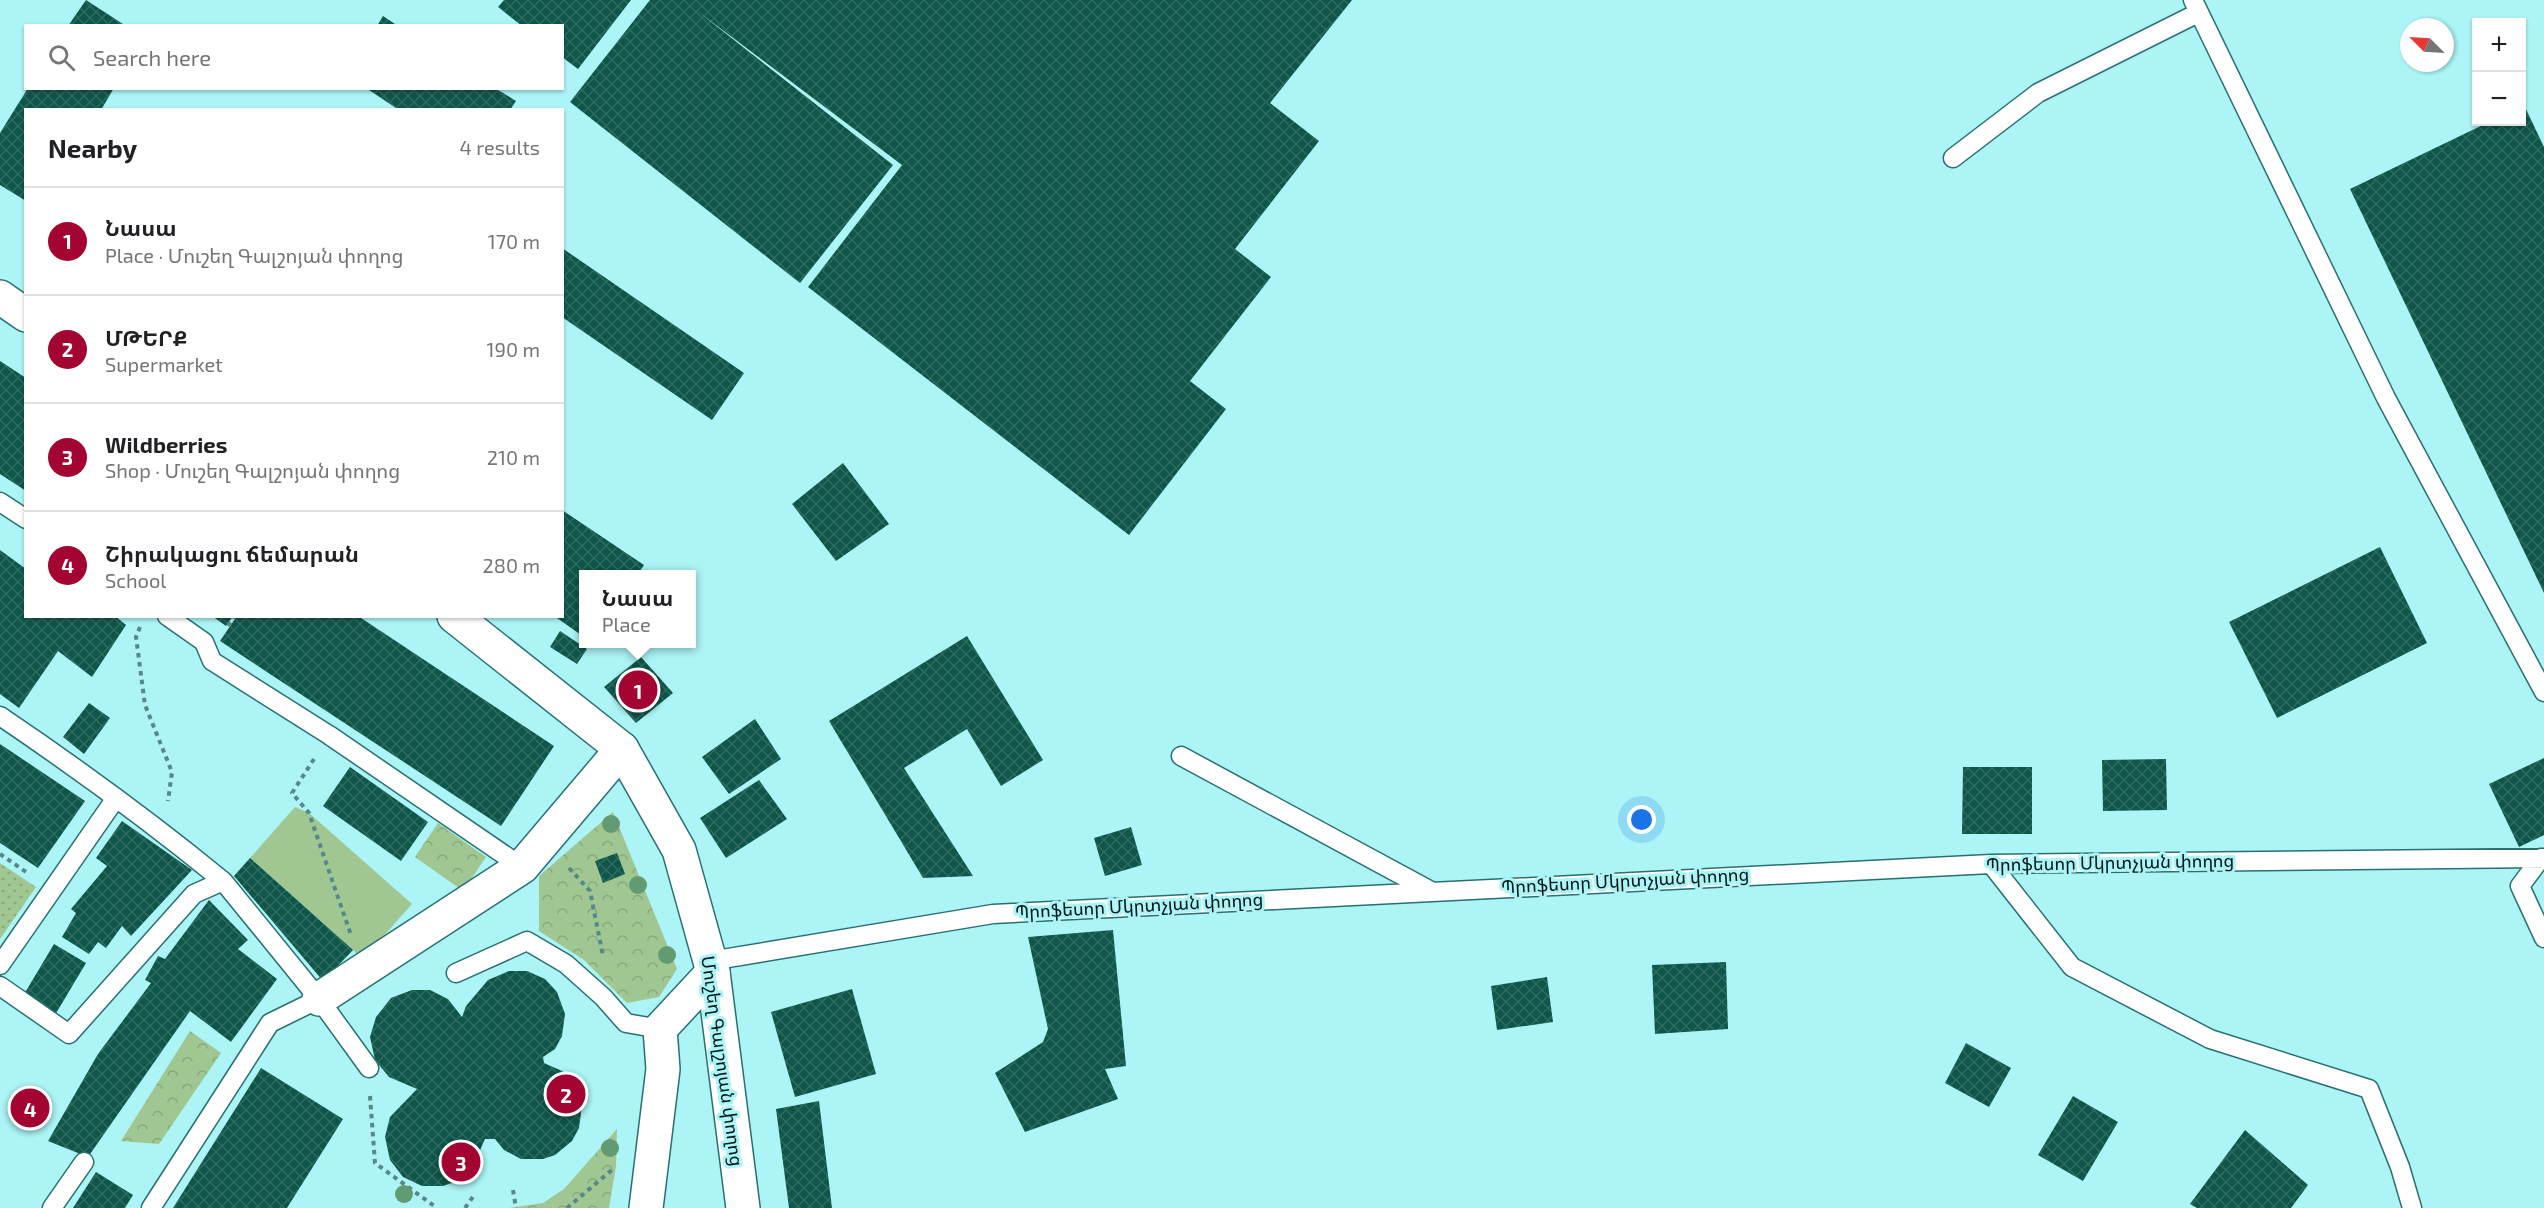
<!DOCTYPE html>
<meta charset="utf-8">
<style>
body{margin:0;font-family:"Exo 2","Noto Sans Armenian",sans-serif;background:#f6f6f6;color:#202124}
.controls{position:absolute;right:18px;top:18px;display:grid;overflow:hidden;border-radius:0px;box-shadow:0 2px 4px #0004}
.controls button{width:54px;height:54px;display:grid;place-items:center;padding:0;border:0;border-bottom:2px solid #e0e0e0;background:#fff;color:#202124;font:30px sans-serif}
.compass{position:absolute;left:2400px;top:18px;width:54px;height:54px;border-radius:50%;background:#fff;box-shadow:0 2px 4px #0004;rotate:294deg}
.you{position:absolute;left:1642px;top:820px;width:21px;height:21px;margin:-15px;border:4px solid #fff;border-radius:50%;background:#1a73e8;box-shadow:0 0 0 9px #1a73e833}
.badge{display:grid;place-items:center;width:39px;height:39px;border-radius:50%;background:#a30431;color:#fff;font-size:20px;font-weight:700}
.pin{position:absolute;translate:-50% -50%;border:3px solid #fff;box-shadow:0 2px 6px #0006}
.popup{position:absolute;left:579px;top:570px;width:117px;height:78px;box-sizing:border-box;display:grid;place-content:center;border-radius:0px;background:#fff;filter:drop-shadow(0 2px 4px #0005);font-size:20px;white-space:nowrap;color:#757577}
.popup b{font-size:22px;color:#202124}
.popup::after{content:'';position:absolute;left:50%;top:100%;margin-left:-12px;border:12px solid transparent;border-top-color:#fff}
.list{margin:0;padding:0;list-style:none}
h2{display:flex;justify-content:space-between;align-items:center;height:78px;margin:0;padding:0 24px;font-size:26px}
h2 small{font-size:20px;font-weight:400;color:#757577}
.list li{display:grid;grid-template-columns:39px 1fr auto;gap:18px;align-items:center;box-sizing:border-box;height:108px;padding:0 24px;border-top:2px solid #e0e0e0}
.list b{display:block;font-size:22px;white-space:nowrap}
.list p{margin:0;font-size:20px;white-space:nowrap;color:#757577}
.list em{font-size:20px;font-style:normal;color:#757577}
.icon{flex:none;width:33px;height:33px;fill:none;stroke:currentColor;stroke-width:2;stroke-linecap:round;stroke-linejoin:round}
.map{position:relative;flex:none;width:2544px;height:1208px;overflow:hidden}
.search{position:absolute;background:#fff;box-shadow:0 2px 4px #0004;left:24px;top:24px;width:540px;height:66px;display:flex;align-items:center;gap:15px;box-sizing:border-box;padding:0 21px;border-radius:0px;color:#757577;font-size:22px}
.panel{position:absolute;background:#fff;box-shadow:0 2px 4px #0004;left:24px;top:108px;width:540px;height:510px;border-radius:0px}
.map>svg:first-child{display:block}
.grass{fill:url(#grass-dots)}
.park{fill:url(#park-crowns)}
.pitch{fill:#a0c691}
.building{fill:url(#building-cross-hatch)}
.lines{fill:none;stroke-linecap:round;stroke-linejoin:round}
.lane-casing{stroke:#287072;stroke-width:21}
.street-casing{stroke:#287072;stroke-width:36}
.secondary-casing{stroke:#287072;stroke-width:36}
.path{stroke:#578788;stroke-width:4;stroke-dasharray:4.5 4.5;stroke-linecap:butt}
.lane{stroke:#fff;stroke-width:18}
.street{stroke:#fff;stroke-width:33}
.secondary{stroke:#fff;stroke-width:33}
.tree{fill:#629b72}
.labels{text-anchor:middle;stroke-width:6;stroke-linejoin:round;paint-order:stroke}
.street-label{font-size:18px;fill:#001718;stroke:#acf4f5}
</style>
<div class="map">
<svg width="2544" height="1208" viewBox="0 0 2544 1208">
<defs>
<pattern id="grass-dots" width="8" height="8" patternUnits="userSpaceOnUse" patternTransform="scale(1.5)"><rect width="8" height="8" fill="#a0c691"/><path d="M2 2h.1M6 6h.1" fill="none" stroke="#88a97c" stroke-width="1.8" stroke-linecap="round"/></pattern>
<pattern id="park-crowns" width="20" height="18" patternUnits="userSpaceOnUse" patternTransform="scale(1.5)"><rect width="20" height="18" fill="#a0c691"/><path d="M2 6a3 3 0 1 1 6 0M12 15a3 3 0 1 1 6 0" fill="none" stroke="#88a97c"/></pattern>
<pattern id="building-cross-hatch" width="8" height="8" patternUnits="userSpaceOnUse" patternTransform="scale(1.5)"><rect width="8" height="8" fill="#0e5649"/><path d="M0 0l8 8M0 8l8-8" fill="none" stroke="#2f6a60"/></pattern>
</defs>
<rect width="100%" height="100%" fill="#acf4f5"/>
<path class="grass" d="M0 863 36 887 0 939Z"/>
<path class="park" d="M613 812 677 969 659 997 627 1003 584 960 539 931V876Z
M438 823 486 857 463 891 415 857Z
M190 1031 221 1053 159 1144 121 1141Z
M617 1129 616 1166 609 1208H509L543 1203 564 1189Z"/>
<path class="pitch" d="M295 807 309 813 412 904 363 959 250 858Z"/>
<path class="building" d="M86 0 126 26H68Z
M504 0H631L578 69 562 57V26H522L498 7Z
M650 0H1352L1270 103 1319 141 1235 249 1271 277 1190 381 1226 409 1129 535 808 287 902 165 696 10 893 165 800 283 570 102Z
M383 16 398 26H377Z
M28 88H114L101 110H26V201L0 185V133Z
M366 88H495L516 101 510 110H399Z
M2524 105 2544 147V593L2350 189 2489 122H2522Z
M562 248 744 373 712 420 562 317Z
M0 361 26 378V491L0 474Z
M843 463 889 524 836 561 792 504Z
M562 510 644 565 638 574H584V637L554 616H562Z
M2380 547 2427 643 2277 718 2229 622Z
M0 550 26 569V616H115L126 625 92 677 58 651 19 708 0 694Z
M212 616H233L226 626Z
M237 616H358L554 746 501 826 220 641Z
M560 631 587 649 577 664 550 647Z
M967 636 1043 760 1001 786 967 729 904 768 973 876 923 878 829 721Z
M641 657 673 693 636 723 604 687Z
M89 703 110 718 84 754 63 737Z
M755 719 781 759 729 794 702 757Z
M0 744 85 801 38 868 0 843Z
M2544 758V835L2519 847 2489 784Z
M2166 759 2167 810 2103 811 2102 760Z
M350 767 428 822 401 861 323 806Z
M1963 767H2032V834H1962Z
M759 780 787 819 726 858 700 818Z
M122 821 192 870 131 936 122 926 106 948 98 942 89 954 62 937 76 913 71 909 107 866 96 858Z
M1131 827 1142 865 1105 876 1094 838Z
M617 853 625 874 603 883 595 861Z
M250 858 353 950 323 981 234 876Z
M209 900 248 940 238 949 277 979 231 1042 190 1011 88 1157 48 1141 98 1054 151 983 145 980 158 956 165 959Z
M1113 930 1126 1066 1105 1069 1118 1099 1025 1132 995 1073 1043 1042 1048 1029 1028 937Z
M54 944 86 963 55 1015 23 996Z
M1726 962 1728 1029 1655 1034 1652 965Z
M509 971H527L545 979 557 992 565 1014 562 1036 555 1049 543 1057 544 1063 562 1071 574 1084 582 1105 579 1128 572 1141 555 1155 543 1159H521L504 1150 495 1139H485L472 1168 455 1182 443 1186H422L403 1177 390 1160 385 1137 390 1117 417 1089 389 1077 375 1060 370 1037 376 1017 391 998 412 990H430L448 999 462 1017 466 1006 488 980Z
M1547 977 1553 1022 1497 1030 1491 986Z
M852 989 876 1074 795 1097 771 1012Z
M1966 1043 2011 1068 1989 1107 1945 1083Z
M261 1068 343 1119 287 1208H173Z
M2073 1096 2118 1122 2083 1181 2038 1155Z
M819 1101 832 1208H789L776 1109Z
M2245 1130 2308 1185 2291 1208H2197L2190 1204Z
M96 1172 133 1195 125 1208H73Z"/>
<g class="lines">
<defs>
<path id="lane" d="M2193 0 2386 398 2544 692
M1953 158 2038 93 2198 13
M0 502 26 519
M167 616 204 642 212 661 329 735 522 867
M0 716C77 768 151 822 223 881
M1181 756 1429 890
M2541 858 2520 886 2544 938
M1991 864 2072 967 2210 1039 2369 1089 2400 1167 2412 1208
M710 961 993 914 1991 864 2544 858
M0 965 116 798
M456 973 527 941 566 964 603 997 626 1023 660 1029
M0 986 69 1034 194 894 223 881 319 999 369 1068
M52 1208 84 1162
M151 1208 270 1023 319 999"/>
<path id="street" d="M319 999 522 867 622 749
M646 1208 663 1069 660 1029 713 972"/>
<path id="secondary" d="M0 297 26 315
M454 616 622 749 679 850 713 972 743 1208"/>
</defs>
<use href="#lane" class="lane-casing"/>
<use href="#street" class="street-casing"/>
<use href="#secondary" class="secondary-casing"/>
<path class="path" d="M228 626 234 616
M140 627 136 637 145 705 172 772 168 801
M314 759 292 793 309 813 351 935
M0 854 29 874
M569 868 590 891 603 956
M370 1096 375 1163 437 1208
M513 1190 516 1208
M465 1208 475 1194
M567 1208 613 1169"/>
<use href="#lane" class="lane"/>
<use href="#street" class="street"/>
<use href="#secondary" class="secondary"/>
</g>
<g class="tree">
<circle cx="611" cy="824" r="9"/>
<circle cx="638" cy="885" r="9"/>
<circle cx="667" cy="955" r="9"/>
<circle cx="610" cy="1148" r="9"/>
<circle cx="404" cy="1194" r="9"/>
</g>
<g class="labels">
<g class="street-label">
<text transform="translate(2110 863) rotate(-1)" y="6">Պրոֆեսոր Մկրտչյան փողոց</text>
<text transform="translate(1625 881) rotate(-3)" y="6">Պրոֆեսոր Մկրտչյան փողոց</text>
<text transform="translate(1139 906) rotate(-3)" y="6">Պրոֆեսոր Մկրտչյան փողոց</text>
<text transform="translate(722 1061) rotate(82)" y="6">Մուշեղ Գալշոյան փողոց</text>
</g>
</g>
</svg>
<div class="controls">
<button>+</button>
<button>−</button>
</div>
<svg class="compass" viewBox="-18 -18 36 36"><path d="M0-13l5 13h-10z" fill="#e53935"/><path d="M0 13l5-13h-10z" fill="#757577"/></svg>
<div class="you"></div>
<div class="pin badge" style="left:638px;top:690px">1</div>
<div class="popup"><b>Նասա</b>Place</div>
<div class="pin badge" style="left:566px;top:1094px">2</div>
<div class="pin badge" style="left:461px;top:1162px">3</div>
<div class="pin badge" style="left:30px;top:1108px">4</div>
<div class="search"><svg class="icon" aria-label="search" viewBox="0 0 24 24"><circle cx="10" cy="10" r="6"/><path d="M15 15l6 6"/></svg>Search here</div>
<section class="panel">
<h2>Nearby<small>4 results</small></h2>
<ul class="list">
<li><span class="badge">1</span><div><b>Նասա</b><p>Place · Մուշեղ Գալշոյան փողոց</p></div><em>170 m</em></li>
<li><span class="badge">2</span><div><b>ՄԹԵՐՔ</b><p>Supermarket</p></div><em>190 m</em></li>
<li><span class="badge">3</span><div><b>Wildberries</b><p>Shop · Մուշեղ Գալշոյան փողոց</p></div><em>210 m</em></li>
<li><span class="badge">4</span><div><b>Շիրակացու ճեմարան</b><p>School</p></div><em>280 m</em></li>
</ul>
</section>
</div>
